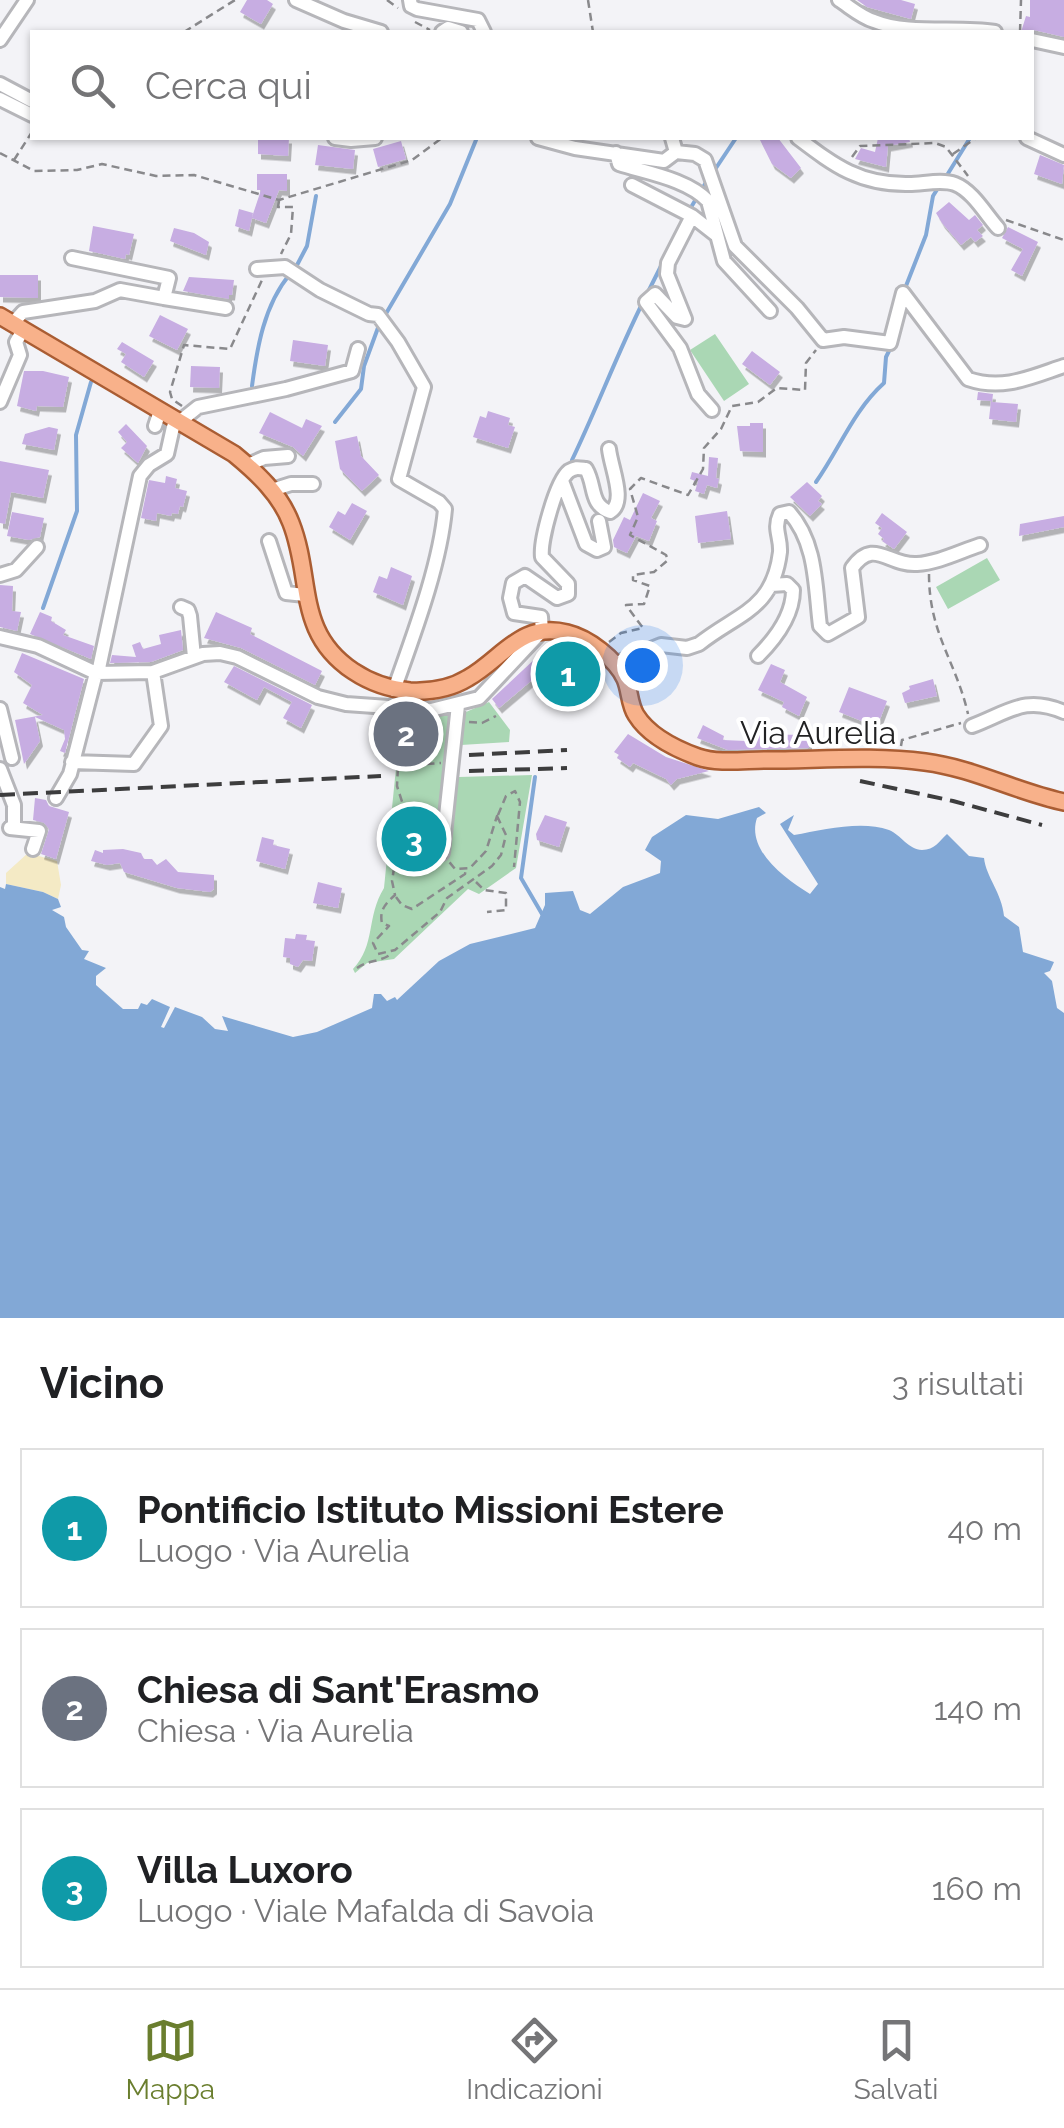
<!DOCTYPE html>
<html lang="it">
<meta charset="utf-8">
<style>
body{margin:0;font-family:Raleway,sans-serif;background:#f2f2f2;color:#202124}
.you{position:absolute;left:642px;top:665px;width:35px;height:35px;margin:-25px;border:8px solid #fff;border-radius:50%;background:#1a73e8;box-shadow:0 0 0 15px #1a73e833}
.badge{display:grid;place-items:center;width:65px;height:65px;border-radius:50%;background:#6a7e2e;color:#fff;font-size:32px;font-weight:700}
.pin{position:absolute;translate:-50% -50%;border:5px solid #fff;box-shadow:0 2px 10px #0006}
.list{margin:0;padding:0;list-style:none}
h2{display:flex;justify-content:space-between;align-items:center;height:130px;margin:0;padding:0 40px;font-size:42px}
h2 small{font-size:32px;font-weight:400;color:#757577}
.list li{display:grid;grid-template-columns:65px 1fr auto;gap:30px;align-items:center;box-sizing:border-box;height:160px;margin:0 20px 20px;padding:0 20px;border:2px solid #e0e0e0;border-radius:0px}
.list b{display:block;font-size:38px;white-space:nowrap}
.list p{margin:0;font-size:32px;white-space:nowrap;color:#757577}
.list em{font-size:32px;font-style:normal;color:#757577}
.icon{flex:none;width:55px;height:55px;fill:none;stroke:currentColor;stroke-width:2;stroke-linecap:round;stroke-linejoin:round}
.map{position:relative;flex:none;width:1064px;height:1318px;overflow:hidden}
.search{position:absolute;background:#fff;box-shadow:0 2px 8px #0004;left:30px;right:30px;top:30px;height:110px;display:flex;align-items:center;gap:25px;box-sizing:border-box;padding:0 35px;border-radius:0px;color:#757577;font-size:38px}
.sheet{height:670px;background:#fff}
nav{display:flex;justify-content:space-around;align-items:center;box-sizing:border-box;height:140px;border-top:2px solid #e0e0e0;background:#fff;font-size:28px;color:#757577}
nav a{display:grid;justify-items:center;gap:5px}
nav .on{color:#6a7e2e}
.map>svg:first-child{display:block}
.green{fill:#aad7b4}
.sand{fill:#f4eac5}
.water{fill:#82a8d6}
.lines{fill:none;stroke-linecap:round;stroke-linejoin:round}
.stream{stroke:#82a8d6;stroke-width:4}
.building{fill:#c7ade2;filter:url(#shadow)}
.minor-casing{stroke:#b6b6ba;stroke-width:18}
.major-casing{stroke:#aa5d33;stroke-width:20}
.path{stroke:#89898c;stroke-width:2.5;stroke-dasharray:8 5;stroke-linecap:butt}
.minor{stroke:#fff;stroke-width:12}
.major{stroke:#f8b18a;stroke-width:15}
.rail{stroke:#3d3d3e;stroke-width:4;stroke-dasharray:15 8;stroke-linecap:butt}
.labels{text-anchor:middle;stroke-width:8;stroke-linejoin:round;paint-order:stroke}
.street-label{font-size:32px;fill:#222223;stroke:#fff}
</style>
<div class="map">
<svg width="1064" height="1318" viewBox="0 0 1064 1318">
<defs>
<filter id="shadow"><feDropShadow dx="3" dy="5.5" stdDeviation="0" flood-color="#0004"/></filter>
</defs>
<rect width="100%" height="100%" fill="#f3f3f7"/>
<path class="green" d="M715 334 749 384 724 401 690 350Z
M987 558 1000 580 948 609 936 587Z
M489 702 510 730 509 742 461 745 459 777 532 775 516 868 479 894 468 889 394 959 367 963 355 973 353 969C376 945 366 917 384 888L397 758 437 745 439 715H459Z"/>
<path class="sand" d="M28 853 57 861 61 885 58 899 43 892 6 884V873Z"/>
<path class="water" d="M759 807 766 813 757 818C746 850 785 879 810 894L818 884 780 824 794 815 788 830 794 835C823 830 861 820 889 830 901 835 909 850 922 850 935 850 939 841 947 834L969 856 984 858C986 877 1002 893 1004 916L1019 927 1023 952 1054 962 1050 971 1044 973 1052 981 1057 1008 1064 1013V1318H0V887L5 889 6 884 43 892 58 899 61 907 52 910 64 917 66 927 82 950 89 951 84 959 106 968 96 976V985L123 1009H138L141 1003 147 1005 152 999 170 1007 161 1027 164 1028 175 1007 202 1017 215 1029 228 1031 222 1016 293 1037 317 1032 372 1008 374 994H381L387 1001 395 997 397 1000 439 961 470 944 535 928 545 905V893L573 891 580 910 590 914 623 887 660 873 661 861 645 850 652 837 686 815 718 819Z"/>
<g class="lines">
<path class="stream" d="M714 171 736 138
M944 180 970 138
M690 209 708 179
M296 267 307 246 316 196
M904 291 926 235 933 196 938 188
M647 294 663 262
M384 317 450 204 476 140
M252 386C257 348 264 305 290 274
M335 422 361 389 364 366 379 325
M572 460C597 408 617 354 643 302
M816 482C840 448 853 411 884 383L886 357 890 349
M43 608 77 511 76 435 91 382
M535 777 521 878 542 914"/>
</g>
<path class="building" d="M247 0H267L273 4 261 24 240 12Z
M857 0H901L915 4 911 19 867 7Z
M1030 0H1064V37L1034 30 1021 32 1026 16 1030 17Z
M258 138H289L288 156 258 154Z
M759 138H778L801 168 791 178 772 164Z
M878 138H909L910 142 888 146 886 167 855 159 861 148 875 152Z
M401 141 406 159 378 167 373 149Z
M318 145 355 150 353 169 315 165Z
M1040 155 1064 165 1062 184 1034 174Z
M257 174H287V191L279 190 266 223 252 218 249 231 235 226 239 209 253 213 252 217 261 190H257Z
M949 202 969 220 975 215 983 225 977 230 983 236 975 242 971 237 961 245 942 223 936 213Z
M93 226 134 234 129 255 126 254 125 259 89 251Z
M1008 227 1038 242 1022 276 1011 270 1023 249 1002 238Z
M174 228 194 233 209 242 206 255 170 241Z
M0 275H38V298L0 297Z
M189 277 234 280 232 295H229V299L183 291Z
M160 315 188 329 177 350 149 336Z
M293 340 328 345 325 366 290 361Z
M122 342 154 361 144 377 121 362 126 354 117 349Z
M752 351 780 372 770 385 742 364Z
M191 366 220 367 219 388 190 387Z
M24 371H43L69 377 63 407 37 406 36 411 17 406Z
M978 392 993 394 992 402 1018 404 1016 422 989 419 991 401 977 400Z
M488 411 510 418 508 425 515 427 508 448 473 437 480 416 486 418Z
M270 412 302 428 306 419 322 426 303 456 293 447 259 433Z
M750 423H763V452L740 451 737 426H750Z
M126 424 147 446 138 463 121 448 127 442 118 432Z
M49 427 58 429 54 450 22 444 25 434Z
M357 436 361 456 379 475 362 491 340 469 335 441Z
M709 457 718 458 716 478 719 479 717 488 707 485 704 494 695 491 698 482 690 479 692 472 708 476Z
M0 461 49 470 43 498 11 492 5 524 0 523Z
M166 476 177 479 175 488 187 491 183 507 180 506 178 514 172 513 171 516 157 513 156 521 141 518 149 480 165 483Z
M807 482 822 496 818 501 822 504 810 516 790 497Z
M643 493 660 501 651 518 657 521 649 541 636 536 627 553 614 547 613 540 624 517 630 520Z
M352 503 367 511 350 540 329 527 338 511 345 515Z
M727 511 731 539 698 543 695 516Z
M12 512 44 518 40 537 29 540 7 536Z
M882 513 907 532 894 549 882 541 884 539 878 534 882 528 875 523Z
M1064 516V527L1019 536 1020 524Z
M391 567 412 576 403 605 373 592 379 576 387 579Z
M0 585 13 586 12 611 21 612 17 631 0 627Z
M40 612 52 617 51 621 66 630 63 635 94 646 91 659 30 634Z
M216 612 252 628 250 634 322 671 315 685 241 648 204 638Z
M181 630 183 650 151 662 110 663 112 655 136 657 132 645 140 642 143 649 161 644 159 635Z
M553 642 582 673 584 664 590 660 602 674 591 687 586 676 568 691 551 670 544 684 531 681 499 708 492 699Z
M22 653 84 679 65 753 60 751 65 739 64 730 35 717 40 741 24 764 15 720 43 715 23 703 32 685 14 672Z
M771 664 785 670 780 682 807 697 799 716 782 707 784 702 758 690Z
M234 666 312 705 301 728 283 718 292 702 264 687 257 700 224 682Z
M933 679 937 696 905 703 902 693 910 689 909 686Z
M849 687 887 701 877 727 839 712Z
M376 716 415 719V743L395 742 396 726 375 724Z
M703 725 724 736 723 740 746 741 747 734 809 735V748L728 750 697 738Z
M628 734 666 757 709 771 677 779 671 785 666 779 633 763 630 767 617 758 619 755 614 752Z
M35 798 46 800 49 806 69 812 56 859 41 854 49 829 44 823 33 820Z
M545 815 567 822 559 847 537 840 536 834Z
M407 822 426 824 425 831 432 832 430 847H422V851L396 845 398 833H401L402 825 407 826Z
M262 837 274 840 273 845 290 849 285 869 256 861Z
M123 849 141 853 144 859H152L157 865 166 859 178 872 214 875V889L210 892 177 888 124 872 120 863 107 865 91 861 95 850 103 853V850Z
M318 882 342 888 338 908 313 903Z
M296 934 307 935 306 940 315 941 312 961 303 960 298 967 290 964V958L283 957 285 938 295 939Z"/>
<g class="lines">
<defs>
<path id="minor" d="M296 0 344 21 381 32
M410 0 411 6 417 9 478 20 484 32
M839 0C850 7 861 17 874 21 908 35 958 26 995 32
M442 32 448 28 461 32
M0 40 27 0
M1032 40 1064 47
M0 84 32 101
M0 99 32 115
M335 138 351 140 375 138
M538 138 575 148 664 161 676 152 672 138
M798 138C835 166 860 185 909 184 923 184 942 179 955 184 973 191 986 215 998 228
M1027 138 1064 155
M676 152 695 154 705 160 735 246 797 308 823 340 844 337 890 343 903 293 968 379C1003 391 1031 377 1064 366
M616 153 619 164C647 173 687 179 708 201L724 261 770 311
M632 185 692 216 715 234
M692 216 668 263 667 274 685 319 677 317 655 294 646 302 680 348 698 394 712 410
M257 269 285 267 320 290 369 314 378 315 398 342 424 387 399 479 439 502 445 509C440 566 413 636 394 690
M164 298 226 308
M13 323 23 312 95 301 120 290 164 298 169 278 72 258
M0 402 20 355 16 342 23 330
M155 426 160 411
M248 465 264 458 288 456
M562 481 586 544 597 550 604 547 599 521
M272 490 291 484H313
M269 541 286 593 305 595
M0 575 16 570 37 547
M181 607 188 610 190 616 194 657
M0 637 38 646 96 673 153 672 203 654 220 653 237 657 318 697 346 704 431 710 479 698 542 631 541 617 514 613 510 598 513 583 525 576 557 598 568 594V584L542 557C540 541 556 481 569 471 576 467 578 468 586 469 596 486 589 504 610 512 627 502 611 468 609 449
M758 656C775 639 793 615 793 590L787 584 771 585
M614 664 661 645 687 648 699 644C738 613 773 610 780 552 781 537 773 529 780 514L789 512C817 543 815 587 820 626L828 634 858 617 852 568C874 537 888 566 917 564 938 563 961 551 980 545
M98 673 140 476 149 465 167 454 173 427 198 407 286 389 352 371 358 349
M0 709 12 758
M972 726C1009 712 1025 695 1064 712
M72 762 134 764 161 726 153 672
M0 769 14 805V828
M56 798 70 774 96 673
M10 828 39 831 33 849
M442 853 458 705"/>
<path id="major" d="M0 316 234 454C257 473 280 494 291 523 313 579 295 632 353 671 371 683 389 689 410 691 431 692 450 689 468 678 502 659 521 621 567 633 588 638 616 659 625 679 630 690 629 704 636 715 649 736 676 749 698 757 718 764 745 760 766 760 818 760 874 755 925 762 973 768 1017 792 1064 802"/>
</defs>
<use href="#minor" class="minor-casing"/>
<use href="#major" class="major-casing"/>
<path class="path" d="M387 0 398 8
M588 0 593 32
M415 22 430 30
M184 32 235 0
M1020 32 1021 0
M473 138H475
M0 153 34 171 77 170 102 164 156 176 194 175 279 200 412 160 442 138
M953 154 976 138
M852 157 860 146 935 143 946 147 968 176
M14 160 32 132
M279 201 278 207H293L291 234 281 254
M1006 220 1064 240
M182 406 172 399 170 392 184 345 230 349 262 280
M929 574C929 634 956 661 968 714
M609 642 621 633 643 628 626 605 644 604 650 586 633 580V575L654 572 668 560 666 555 630 535 638 517 630 489 641 478 688 495 703 469 704 448 721 429 732 406 758 402 777 388 805 390 806 363 816 350
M469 722 482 723 496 716
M901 746 902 740 961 723
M406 814 397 786 398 766 441 763
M498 815 506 796 515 791 520 802 514 867
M497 816 506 835 501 855 492 866 447 898 440 912 395 950 378 954 373 943 389 926 382 923C379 910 386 903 395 895L392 881 395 862 403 858 437 861 442 853 455 869 470 868 486 851Z
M395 860 396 821 406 814 431 817
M476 882 484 890 506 893V910L487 912
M396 897 402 905 412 909 465 874 466 868
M357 968C368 960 381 962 391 954"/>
<use href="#minor" class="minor"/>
<use href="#major" class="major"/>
<path class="rail" d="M469 755 567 750
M469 771 567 768
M860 781 953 801 1042 825
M0 795 381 776"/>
</g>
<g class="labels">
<g class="street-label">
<text x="818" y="744">Via Aurelia</text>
</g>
</g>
</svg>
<div class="you"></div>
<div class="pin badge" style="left:568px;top:674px;background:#0f9aa8">1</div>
<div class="pin badge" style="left:406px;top:734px;background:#6b7280">2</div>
<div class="pin badge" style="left:414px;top:839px;background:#0f9aa8">3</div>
<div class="search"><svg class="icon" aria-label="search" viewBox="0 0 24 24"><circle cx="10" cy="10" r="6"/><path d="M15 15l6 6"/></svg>Cerca qui</div>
</div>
<section class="sheet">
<h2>Vicino<small>3 risultati</small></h2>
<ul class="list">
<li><span class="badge" style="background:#0f9aa8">1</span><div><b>Pontificio Istituto Missioni Estere</b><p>Luogo · Via Aurelia</p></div><em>40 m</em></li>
<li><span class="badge" style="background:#6b7280">2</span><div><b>Chiesa di Sant'Erasmo</b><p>Chiesa · Via Aurelia</p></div><em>140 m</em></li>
<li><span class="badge" style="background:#0f9aa8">3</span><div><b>Villa Luxoro</b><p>Luogo · Viale Mafalda di Savoia</p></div><em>160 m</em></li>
</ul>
</section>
<nav>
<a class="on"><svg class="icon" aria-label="map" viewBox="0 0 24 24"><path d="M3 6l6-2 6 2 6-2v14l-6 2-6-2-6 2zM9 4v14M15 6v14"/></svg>Mappa</a>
<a><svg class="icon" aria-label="directions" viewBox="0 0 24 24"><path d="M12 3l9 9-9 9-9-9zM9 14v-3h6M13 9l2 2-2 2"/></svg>Indicazioni</a>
<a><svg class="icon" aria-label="saved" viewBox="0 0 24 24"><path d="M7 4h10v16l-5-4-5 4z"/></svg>Salvati</a>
</nav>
